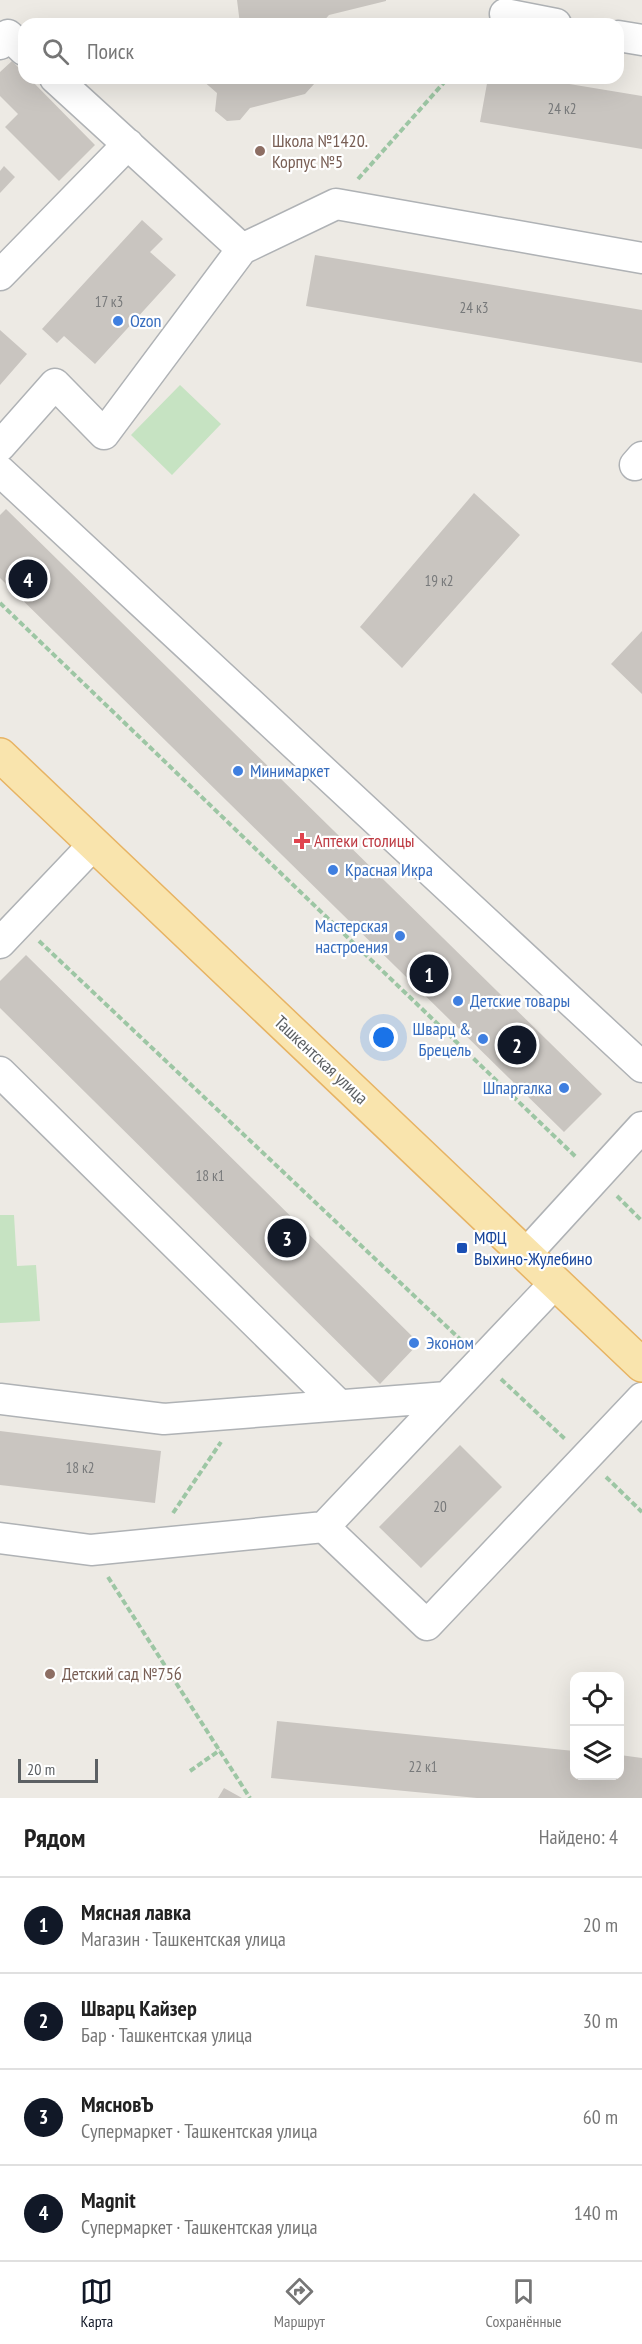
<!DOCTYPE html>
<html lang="ru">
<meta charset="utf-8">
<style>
body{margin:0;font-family:"PT Sans Narrow",sans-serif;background:#f6f6f6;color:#222}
.controls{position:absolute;right:18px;bottom:18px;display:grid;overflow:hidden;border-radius:12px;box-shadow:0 6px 24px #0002}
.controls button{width:54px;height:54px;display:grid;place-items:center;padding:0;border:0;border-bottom:2px solid #e0e0e0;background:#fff;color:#222;font:30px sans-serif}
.scale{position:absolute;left:18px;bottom:15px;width:80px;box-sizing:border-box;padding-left:6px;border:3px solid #5c6063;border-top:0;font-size:16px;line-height:21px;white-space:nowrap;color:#5c6063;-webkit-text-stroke:4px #fff;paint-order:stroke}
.you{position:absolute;left:384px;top:1038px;width:21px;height:21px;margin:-15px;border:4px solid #fff;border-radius:50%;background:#1a73e8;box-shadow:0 0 0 9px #1a73e833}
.badge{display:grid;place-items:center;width:39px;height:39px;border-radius:50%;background:#111827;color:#fff;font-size:20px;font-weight:700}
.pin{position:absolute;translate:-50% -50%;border:3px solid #fff;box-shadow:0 2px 6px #0006}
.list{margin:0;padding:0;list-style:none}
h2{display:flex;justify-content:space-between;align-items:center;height:78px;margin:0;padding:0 24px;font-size:26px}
h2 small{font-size:20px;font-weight:400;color:#767676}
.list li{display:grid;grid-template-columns:39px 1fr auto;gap:18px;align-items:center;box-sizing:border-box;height:96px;padding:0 24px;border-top:2px solid #e0e0e0}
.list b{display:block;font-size:22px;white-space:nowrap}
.list p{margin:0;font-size:20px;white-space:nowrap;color:#767676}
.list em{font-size:20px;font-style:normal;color:#767676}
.icon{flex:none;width:33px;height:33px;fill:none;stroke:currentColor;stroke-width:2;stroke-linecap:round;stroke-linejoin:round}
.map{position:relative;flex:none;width:642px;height:1798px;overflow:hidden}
.search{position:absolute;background:#fff;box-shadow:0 6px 24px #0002;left:18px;right:18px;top:18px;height:66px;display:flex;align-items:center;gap:15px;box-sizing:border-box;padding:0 21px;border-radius:18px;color:#767676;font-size:22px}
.sheet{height:462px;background:#fff}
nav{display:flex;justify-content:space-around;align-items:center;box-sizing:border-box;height:84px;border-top:2px solid #e0e0e0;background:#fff;font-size:16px;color:#767676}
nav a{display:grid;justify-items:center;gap:3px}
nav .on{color:#111827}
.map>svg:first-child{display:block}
.green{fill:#c6e3c2}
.building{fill:#c9c5c0}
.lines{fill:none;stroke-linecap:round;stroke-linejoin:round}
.minor-casing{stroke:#afb2b5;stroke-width:33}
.major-casing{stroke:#e7b363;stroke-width:36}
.path{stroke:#9dc6a4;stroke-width:4;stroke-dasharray:6 3;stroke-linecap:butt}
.minor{stroke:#fff;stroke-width:30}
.major{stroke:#f9e4ad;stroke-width:33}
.education-dot{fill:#8d6e63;stroke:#fff;stroke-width:2}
.shop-dot{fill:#3f7fe0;stroke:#fff;stroke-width:2}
.health-dot{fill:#e0444e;stroke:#fff;stroke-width:2}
.transit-dot{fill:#1a4fb4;stroke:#fff;stroke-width:2}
.labels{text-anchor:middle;stroke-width:4.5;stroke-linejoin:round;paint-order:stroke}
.number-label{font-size:15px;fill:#77797a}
.education-label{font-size:18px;fill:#785e54;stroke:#fff;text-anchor:start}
.shop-label{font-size:18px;fill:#366cbe;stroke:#fff;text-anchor:start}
.health-label{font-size:18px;fill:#be3a42;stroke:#fff;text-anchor:start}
.street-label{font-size:18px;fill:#5c6063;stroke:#fff}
.transit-label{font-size:18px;fill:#164399;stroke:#fff;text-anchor:start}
</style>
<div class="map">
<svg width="642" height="1798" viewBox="0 0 642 1798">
<rect width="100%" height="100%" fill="#edeae4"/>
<path class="green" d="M180 385 221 424 172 475 131 435Z
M0 1215H14L17 1266 36 1265 40 1321 0 1323Z"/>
<path class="building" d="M237 0H386V1L329 15 321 24H240Z
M12 61 24 73V78H29L95 145 59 181 5 127 18 114 0 96V72Z
M204 78H316L315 83 305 94 250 108 240 120 227 121 215 111 217 93 202 80Z
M488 78H533L642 96V149L480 122Z
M4 166 15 177 0 193V171Z
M142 220 163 239 150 252 176 275 95 364 64 336 57 343 42 329Z
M315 255 642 310V363L306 306Z
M0 330 27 354 0 385Z
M474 493 520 535 402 668 360 627Z
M6 509 602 1094 564 1132 0 578V515Z
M642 631V694L611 664Z
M26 955 419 1343 380 1384 0 1008V981Z
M0 1431 161 1451 155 1503 0 1485Z
M460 1445 502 1487 421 1568 379 1527Z
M277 1721 574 1751V1776H620V1755L642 1758V1798H477L271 1778Z
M224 1788 242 1798H218Z"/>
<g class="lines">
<defs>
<path id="minor" d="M505 14 556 24
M618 36 642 40
M0 44 8 35 24 50
M242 249 336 204 642 258
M0 275 128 144
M0 446 55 384 104 434 242 249 55 78
M635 465 642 457
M0 471 642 1067
M0 943 94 844
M0 1072 339 1405
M526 1254 642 1127
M555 1283 324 1527 427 1625 642 1398
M0 1399 164 1419 447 1397
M0 1538 91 1550 324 1527"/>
<path id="major" d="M0 755 642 1365"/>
</defs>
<use href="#minor" class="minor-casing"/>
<use href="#major" class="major-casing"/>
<path class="path" d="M358 179 448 78
M0 603 577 1158
M39 941 463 1342
M617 1196 642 1221
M501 1379 565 1439
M606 1477 642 1512
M173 1513 221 1442
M108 1577 250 1798
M190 1771 220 1750"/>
<use href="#minor" class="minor"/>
<use href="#major" class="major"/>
</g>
<g class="education-dot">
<circle cx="260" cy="151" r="6"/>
<circle cx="50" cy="1674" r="6"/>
</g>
<g class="shop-dot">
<circle cx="118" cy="321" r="6"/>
<circle cx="238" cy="771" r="6"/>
<circle cx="333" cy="870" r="6"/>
<circle cx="400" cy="936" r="6"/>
<circle cx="458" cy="1001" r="6"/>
<circle cx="483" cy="1039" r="6"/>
<circle cx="564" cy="1088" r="6"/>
<circle cx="414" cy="1343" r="6"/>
</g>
<path class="health-dot" d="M299 832h6v6h6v6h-6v6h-6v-6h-6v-6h6z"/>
<rect class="transit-dot" x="456" y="1242" width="12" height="12" rx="3"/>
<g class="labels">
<g class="number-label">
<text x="562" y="114">24 к2</text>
<text x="109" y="307">17 к3</text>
<text x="474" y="313">24 к3</text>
<text x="439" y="586">19 к2</text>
<text x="210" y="1181">18 к1</text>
<text x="80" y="1473">18 к2</text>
<text x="440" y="1512">20</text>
<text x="423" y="1772">22 к1</text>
</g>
<g class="education-label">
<text x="272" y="147">Школа №1420.<tspan x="272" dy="21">Корпус №5</tspan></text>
<text x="62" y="1680">Детский сад №756</text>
</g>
<g class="shop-label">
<text x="130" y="327">Ozon</text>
<text x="250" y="777">Минимаркет</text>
<text x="345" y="876">Красная Икра</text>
<text x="388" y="932" text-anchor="end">Мастерская<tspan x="388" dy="21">настроения</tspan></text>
<text x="470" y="1007">Детские товары</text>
<text x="471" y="1035" text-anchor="end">Шварц &amp;<tspan x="471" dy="21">Брецель</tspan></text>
<text x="552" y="1094" text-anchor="end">Шпаргалка</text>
<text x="426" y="1349">Эконом</text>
</g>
<g class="health-label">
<text x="314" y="847">Аптеки столицы</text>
</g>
<g class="street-label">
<text transform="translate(321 1060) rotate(43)" y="6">Ташкентская улица</text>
</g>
<g class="transit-label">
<text x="474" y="1244">МФЦ<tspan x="474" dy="21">Выхино-Жулебино</tspan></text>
</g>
</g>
</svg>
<div class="controls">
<button><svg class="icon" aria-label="locate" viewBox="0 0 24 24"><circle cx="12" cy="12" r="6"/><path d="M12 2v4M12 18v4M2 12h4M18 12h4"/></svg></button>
<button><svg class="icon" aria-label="layers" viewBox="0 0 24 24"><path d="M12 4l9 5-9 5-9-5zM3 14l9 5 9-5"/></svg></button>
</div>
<div class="scale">20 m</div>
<div class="you"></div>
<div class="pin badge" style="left:429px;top:974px">1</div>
<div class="pin badge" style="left:517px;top:1045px">2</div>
<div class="pin badge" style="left:287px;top:1238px">3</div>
<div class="pin badge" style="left:28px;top:579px">4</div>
<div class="search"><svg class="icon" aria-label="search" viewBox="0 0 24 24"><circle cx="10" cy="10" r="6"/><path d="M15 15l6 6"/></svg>Поиск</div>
</div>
<section class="sheet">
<h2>Рядом<small>Найдено: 4</small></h2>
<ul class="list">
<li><span class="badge">1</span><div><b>Мясная лавка</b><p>Магазин · Ташкентская улица</p></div><em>20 m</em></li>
<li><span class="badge">2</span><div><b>Шварц Кайзер</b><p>Бар · Ташкентская улица</p></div><em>30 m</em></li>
<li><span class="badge">3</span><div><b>МясновЪ</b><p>Супермаркет · Ташкентская улица</p></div><em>60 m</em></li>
<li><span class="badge">4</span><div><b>Magnit</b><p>Супермаркет · Ташкентская улица</p></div><em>140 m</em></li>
</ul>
</section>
<nav>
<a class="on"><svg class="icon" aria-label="map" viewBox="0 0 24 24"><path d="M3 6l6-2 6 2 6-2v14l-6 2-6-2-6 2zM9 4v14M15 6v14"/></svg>Карта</a>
<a><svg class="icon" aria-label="directions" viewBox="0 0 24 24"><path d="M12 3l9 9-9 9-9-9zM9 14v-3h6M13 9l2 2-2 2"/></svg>Маршрут</a>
<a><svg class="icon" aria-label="saved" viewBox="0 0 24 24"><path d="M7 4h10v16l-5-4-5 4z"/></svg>Сохранённые</a>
</nav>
